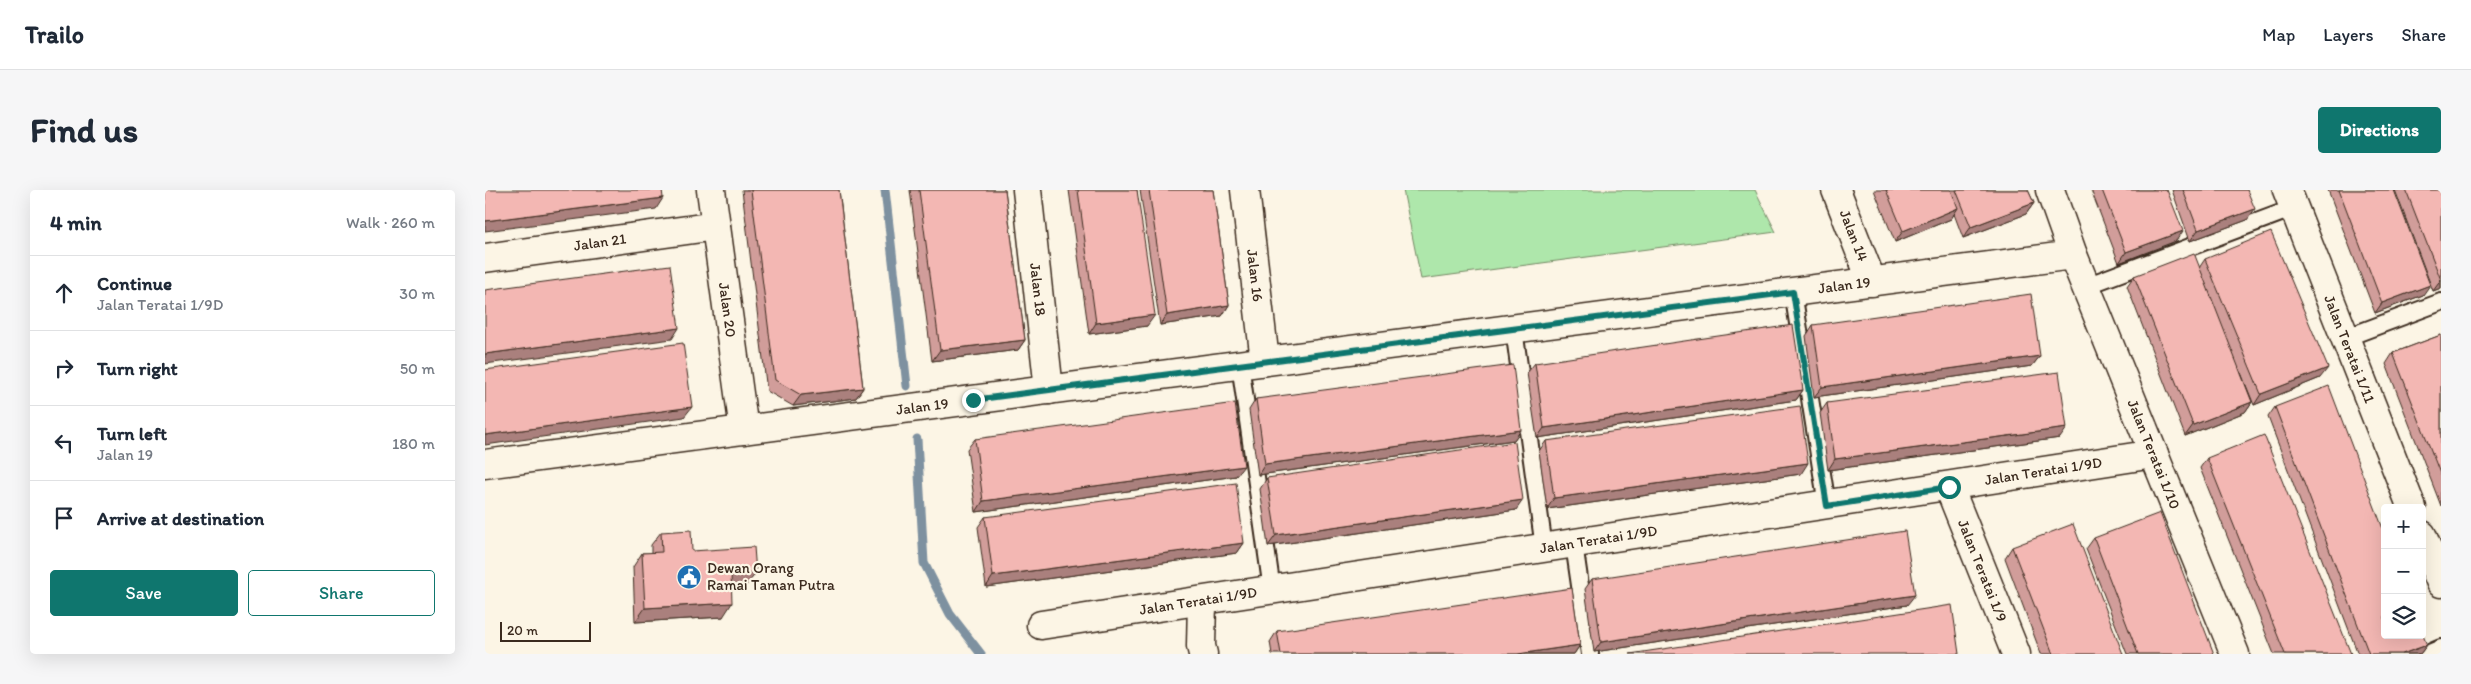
<!DOCTYPE html>
<meta charset="utf-8">
<style>
body{margin:0;font-family:Itim,sans-serif;background:#f6f6f7;color:#1f2937}
.controls{position:absolute;right:15px;bottom:15px;display:grid;overflow:hidden;border-radius:5px;box-shadow:0 5px 20px #0002}
.controls button{width:45px;height:45px;display:grid;place-items:center;padding:0;border:0;border-bottom:1px solid #e0e1e3;background:#fff;color:#1f2937;font:25px sans-serif}
.scale{position:absolute;left:15px;bottom:12px;width:91px;box-sizing:border-box;padding-left:5px;border:2px solid #3b2a1e;border-top:0;font-size:14px;line-height:18px;white-space:nowrap;color:#3b2a1e;-webkit-text-stroke:4px #fcf5e5;paint-order:stroke}
.stop{position:absolute;width:15px;height:15px;margin:-11px;border:4px solid #0f766e;border-radius:50%;background:#fff}
.stop.end{background:#0f766e;border-color:#fff;box-shadow:0 1px 5px #0008}
.list{margin:0;padding:0;list-style:none}
h2{display:flex;justify-content:space-between;align-items:center;height:65px;margin:0;padding:0 20px;font-size:21px}
h2 small{font-size:16px;font-weight:400;color:#747a83}
.list li{display:grid;grid-template-columns:32px 1fr auto;gap:15px;align-items:center;box-sizing:border-box;height:75px;padding:0 20px;border-top:1px solid #e0e1e3}
.list b{display:block;font-size:19px;white-space:nowrap}
.list p{margin:0;font-size:16px;white-space:nowrap;color:#747a83}
.list em{font-size:16px;font-style:normal;color:#747a83}
.actions{display:flex;gap:10px;padding:15px 20px}
.actions a{flex:1;padding:11px 0;border:1px solid #0f766e;border-radius:5px;text-align:center;font-size:18px;color:#0f766e}
.actions .main{background:#0f766e;color:#fff}
.icon{flex:none;width:28px;height:28px;fill:none;stroke:currentColor;stroke-width:2;stroke-linecap:round;stroke-linejoin:round}
.map{position:relative;flex:none;width:1956px;height:464px;overflow:hidden;border-radius:5px}
header{display:flex;align-items:center;gap:30px;box-sizing:border-box;height:70px;padding:0 25px;background:#fff;border-bottom:1px solid #e0e1e3}
header strong{font-size:24px}
nav{display:flex;gap:28px;margin-inline-start:auto;font-size:18px}
.intro{display:flex;align-items:center;justify-content:space-between;box-sizing:border-box;height:120px;padding:0 30px}
h1{margin:0;font-size:35px}
.button{padding:12px 22px;border-radius:5px;background:#0f766e;color:#fff;font-size:18px;font-weight:700}
main{display:flex;gap:30px;padding:0 30px}
aside{flex:1;background:#fff;border-radius:5px;box-shadow:0 5px 20px #0002}
.map>svg:first-child{display:block}
.green{fill:#aee7ab;stroke:#748864}
.lines{fill:none;stroke-linecap:round;stroke-linejoin:round}
.stream{stroke:#7e91a0;stroke-width:9}
.service-casing{stroke:#3b2a1e;stroke-width:20}
.minor-casing{stroke:#3b2a1e;stroke-width:31}
.service{stroke:#fcf5e5;stroke-width:16}
.minor{stroke:#fcf5e5;stroke-width:28}
.wall{fill:#d19d9a;stroke:#3b2a1e}
.shaded-wall{fill:#aa807d;stroke:#3b2a1e}
.building{fill:#f3b7b3;stroke:#3b2a1e}
.route{stroke:#0f766e;stroke-width:6}
.labels{text-anchor:middle;stroke-width:4.5;stroke-linejoin:round;paint-order:stroke}
.street-label{font-size:15px;fill:#3b2a1e;stroke:#fcf5e5}
.poi-label{font-size:15px;fill:#3b2a1e;stroke:#fcf5e5;text-anchor:start}
</style>
<header>
<strong>Trailo</strong>
<nav><a>Map</a><a>Layers</a><a>Share</a></nav>
</header>
<div class="intro"><h1>Find us</h1><a class="button">Directions</a></div>
<main>
<aside>
<h2>4 min<small>Walk · 260 m</small></h2>
<ul class="list">
<li><svg class="icon" aria-label="ahead" viewBox="0 0 24 24"><path d="M12 20V5M6 11l6-6 6 6"/></svg><div><b>Continue</b><p>Jalan Teratai 1/9D</p></div><em>30 m</em></li>
<li><svg class="icon" aria-label="right" viewBox="0 0 24 24"><path d="M7 20v-9h11M14 6l5 5-5 5"/></svg><div><b>Turn right</b></div><em>50 m</em></li>
<li><svg class="icon" aria-label="left" viewBox="0 0 24 24"><path d="M17 20v-9H6M10 6l-5 5 5 5"/></svg><div><b>Turn left</b><p>Jalan 19</p></div><em>180 m</em></li>
<li><svg class="icon" aria-label="arrive" viewBox="0 0 24 24"><path d="M6 21V4h12l-3 4 3 4H6"/></svg><div><b>Arrive at destination</b></div></li>
</ul>
<div class="actions"><a class="main">Save</a><a>Share</a></div>
</aside>
<div class="map">
<svg width="1956" height="464" viewBox="0 0 1956 464">
<rect width="100%" height="100%" fill="#fcf5e5"/>
<filter id="ink" filterUnits="userSpaceOnUse"><feTurbulence type="fractalNoise" baseFrequency=".02" numOctaves="2"/><feDisplacementMap in="SourceGraphic" scale="10" xChannelSelector="R" yChannelSelector="G"/><feConvolveMatrix kernelMatrix="1 2 1 2 8 2 1 2 1" color-interpolation-filters="sRGB"/></filter>
<g filter="url(#ink)">
<path class="green" d="M918 0H1270L1291 42 936 89Z"/>
<g class="lines">
<path class="stream" d="M400 0 422 196
M432 249 439 373 465 424 496 464"/>
<defs>
<path id="service" d="M1601 96 1809 18
M1308 102 1342 315
M1029 139 1059 358
M1860 148 1956 112
M755 174 787 400
M1089 354 1105 464
M1942 464 1956 458"/>
<g id="minor">
<path id="s1" d="M226 0 259 240"/>
<path id="s2" d="M542 0 564 200"/>
<path id="s3" d="M760 0 780 171"/>
<path id="s4" d="M1351 0 1387 92"/>
<path id="s5" d="M1565 0 1588 65 1750 464"/>
<path id="s6" d="M1802 0 1927 318"/>
<path id="s7" d="M0 68 231 36"/>
<path id="s8" d="M0 274 1588 65"/>
<path id="s9" d="M1464 297 1531 464"/>
<path d="M1937 345 1956 393"/>
<path d="M717 411 716 456 718 464"/>
<path id="s10" d="M556 435 1669 264"/>
</g>
</defs>
<use href="#service" class="service-casing"/>
<use href="#minor" class="minor-casing"/>
<use href="#service" class="service"/>
<use href="#minor" class="minor"/>
</g>
<path class="wall" d="M257 0H354L378 198 371 208 308 216 282 201Z
M425 0H520L540 150 533 160 447 171Z
M584 0H652L662 136 604 144Z
M655 0H728L744 115 737 126 675 135Z
M1389 0H1543L1549 13 1541 24 1478 48 1469 24 1466 29 1410 52Z
M1606 0H1682L1691 51 1634 73Z
M1687 0H1762V30L1705 51Z
M1843 0H1909L1938 105 1890 123Z
M1910 0H1956V98L1948 101Z
M1720 69 1835 188 1769 215 1756 183 1767 212 1760 222 1700 246 1642 96 1649 86 1714 78Z
M1328 135 1555 166 1547 176 1329 207 1321 146Z
M1956 145V316L1901 174 1908 163Z
M1050 173 1318 200 1311 210 1052 248 1042 183Z
M771 209 1036 240 1029 250 773 285 764 220Z
M1342 213 1575 248 1343 280 1335 223Z
M1790 217 1942 455 1935 464H1873L1783 227Z
M490 249 751 286 491 322 482 259Z
M1061 251 1316 284 1062 319 1054 261Z
M1722 268 1866 464H1789L1715 278Z
M782 288 1031 320 783 356 775 299Z
M500 327 759 353 752 363 501 397 493 337Z
M176 342 207 361 261 396 246 397 238 427 150 432 148 377 157 363H166V355Z
M1609 348 1729 464H1642L1601 359Z
M1527 357 1638 464H1556L1520 368Z
M1107 389 1422 415 1109 462 1100 399Z
M792 441 1095 455 1089 464H787L785 452Z"/>
<path class="shaded-wall" d="M178 8 171 19 0 41V31Z
M1549 13 1541 24 1478 48 1486 37Z
M1473 18 1466 29 1410 52 1418 41Z
M1770 19 1762 30 1705 51 1713 40Z
M1698 41 1691 51 1634 73 1641 62Z
M1956 90V98L1948 101Z
M1945 95 1938 105 1890 123 1897 113Z
M744 115 737 126 675 135 682 125Z
M670 125 662 136 604 144 611 133Z
M194 138 187 149 0 174V164Z
M540 150 533 160 447 171 455 160Z
M1555 166 1547 176 1329 207 1337 197Z
M1843 178 1835 188 1769 215 1776 204Z
M378 198 371 208 308 216 316 205Z
M1318 200 1311 210 1052 248 1059 238Z
M1767 212 1760 222 1700 246 1708 235Z
M207 217 199 227 0 255V245Z
M1582 238 1575 248 1343 280 1350 269Z
M1036 240 1029 250 773 285 780 274Z
M1323 273 1316 284 1062 319 1069 308Z
M759 276 751 286 491 322 498 311Z
M1038 310 1031 320 783 356 791 345Z
M759 353 752 363 501 397 508 386Z
M271 383 261 396 236 398 246 384Z
M1430 405 1422 415 1109 462 1116 452Z
M247 413 238 427 150 432 160 418Z
M1095 455 1089 464H1033Z
M1942 455 1935 464H1917Z"/>
<path class="building" d="M0 0H177L178 8 0 31Z
M266 0H354L378 198 316 205 290 190Z
M434 0H520L540 150 455 160Z
M593 0H652L670 125 611 133Z
M664 0H728L744 115 682 125Z
M1401 0H1466L1473 18 1418 41Z
M1471 0H1543L1549 13 1486 37Z
M1617 0H1682L1698 41 1641 62Z
M1698 0H1762L1770 19 1713 40Z
M1854 0H1909L1945 95 1897 113Z
M1921 0H1956V90Z
M1786 42 1843 178 1776 204 1720 69Z
M1709 63 1767 212 1708 235 1649 86Z
M185 75 194 138 0 164V100Z
M1546 104 1555 166 1337 197 1328 135Z
M1308 135 1318 200 1059 238 1050 173Z
M1956 145V286L1908 163Z
M198 153 207 217 0 245V180Z
M1028 175 1036 240 780 274 771 209Z
M1574 182 1582 238 1350 269 1342 213Z
M1844 196 1900 344V445H1937V443L1942 455 1917 464H1884L1790 217Z
M750 213 759 276 498 311 490 249Z
M1315 216 1323 273 1069 308 1061 251Z
M1779 245 1866 464H1800L1722 268Z
M1030 252 1038 310 791 345 782 288Z
M751 293 759 353 508 386 500 327Z
M1675 323 1729 464H1653L1609 348Z
M1588 334 1638 464H1568L1527 357Z
M206 340 207 361 269 357 271 383 246 384 247 413 160 418 157 363 177 362 176 342Z
M1420 341 1430 405 1116 452 1107 389Z
M1087 398 1095 455 1033 464H796L792 441Z
M1467 415 1474 464H1145Z"/>
</g>
<g class="lines" filter="url(#ink)">
<path class="route" d="M488 210 1308 102 1342 316 1464 297"/>
</g>
<defs>
<symbol id="civic-disc" viewBox="-11 -11 22 22"><circle r="9.5" fill="#1f6fb2" stroke="#fcf5e5"/><path d="M-.6-6.5H3V-4.5H.6V-3L4-1V1h2V6H-6V1h2V-1L-.6-3ZM-1.2 2.5V6h2.4V2.5Z" fill="#fff"/></symbol>
</defs>
<g fill-rule="evenodd">
<use href="#civic-disc" x="190" y="373" width="28" height="28"/>
</g>
<g class="labels">
<g class="street-label">
<text dy="5" stroke="none"><textPath href="#s4" startOffset="49">Jalan 14</textPath></text>
<text dy="5" stroke="none"><textPath href="#s7" startOffset="116">Jalan 21</textPath></text>
<text dy="5" stroke="none"><textPath href="#s3" startOffset="86">Jalan 16</textPath></text>
<text dy="5" stroke="none"><textPath href="#s8" startOffset="1371">Jalan 19</textPath></text>
<text dy="5" stroke="none"><textPath href="#s2" startOffset="100">Jalan 18</textPath></text>
<text dy="5" stroke="none"><textPath href="#s1" startOffset="121">Jalan 20</textPath></text>
<text dy="5" stroke="none"><textPath href="#s6" startOffset="171">Jalan Teratai 1/11</textPath></text>
<text dy="5" stroke="none"><textPath href="#s8" startOffset="441">Jalan 19</textPath></text>
<text dy="5" stroke="none"><textPath href="#s5" startOffset="284">Jalan Teratai 1/10</textPath></text>
<text dy="5" stroke="none"><textPath href="#s10" startOffset="1014">Jalan Teratai 1/9D</textPath></text>
<text dy="5" stroke="none"><textPath href="#s10" startOffset="564">Jalan Teratai 1/9D</textPath></text>
<text dy="5" stroke="none"><textPath href="#s9" startOffset="90">Jalan Teratai 1/9</textPath></text>
<text dy="5" stroke="none"><textPath href="#s10" startOffset="159">Jalan Teratai 1/9D</textPath></text>
</g>
<g class="poi-label">
<text x="222" y="383">Dewan Orang<tspan x="222" dy="17">Ramai Taman Putra</tspan></text>
</g>
</g>
</svg>
<div class="controls">
<button>+</button>
<button>−</button>
<button><svg class="icon" aria-label="layers" viewBox="0 0 24 24"><path d="M12 4l9 5-9 5-9-5zM3 14l9 5 9-5"/></svg></button>
</div>
<div class="scale">20 m</div>
<div class="stop" style="left:1464px;top:297px"></div>
<div class="stop end" style="left:488px;top:210px"></div>
</div>
</main>
